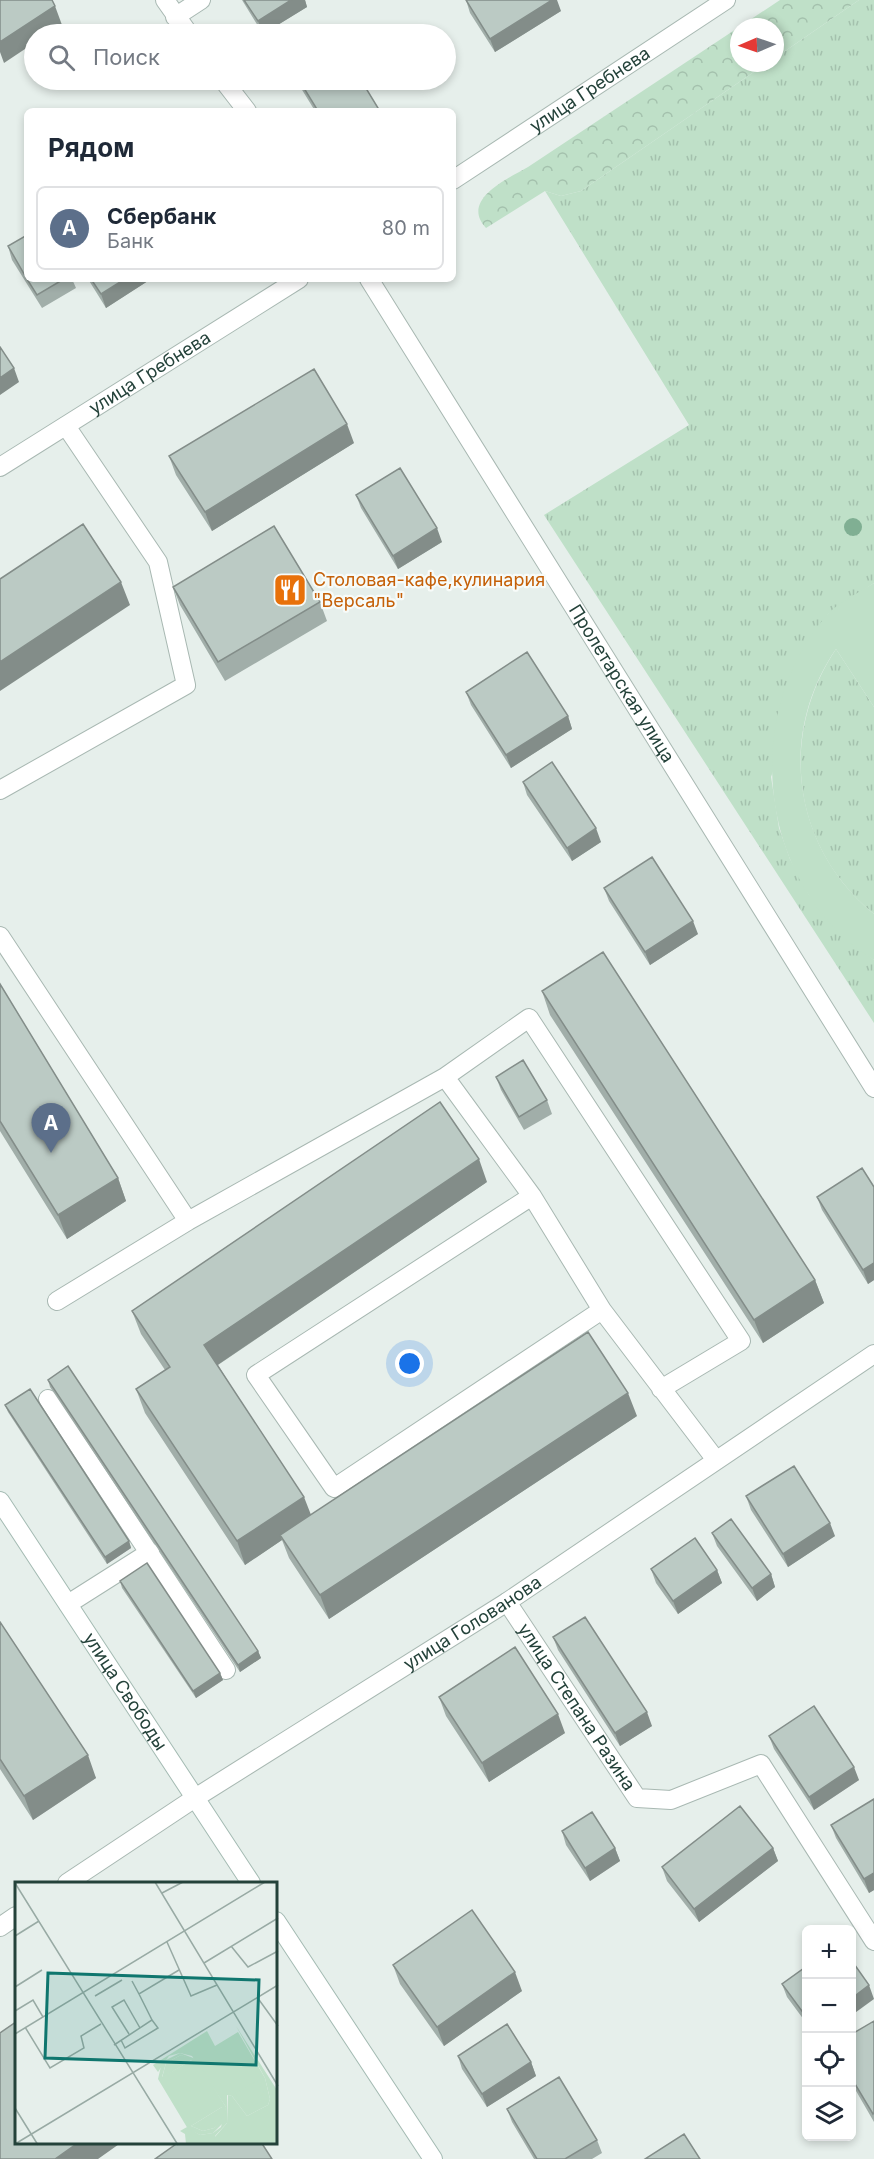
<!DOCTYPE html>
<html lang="ru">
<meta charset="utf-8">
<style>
body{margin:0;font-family:Inter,sans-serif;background:#f6f6f7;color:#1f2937}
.controls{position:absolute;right:18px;bottom:18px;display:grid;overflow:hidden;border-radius:9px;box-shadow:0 3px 9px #0003}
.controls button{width:54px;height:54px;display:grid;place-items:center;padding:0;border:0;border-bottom:2px solid #e0e1e3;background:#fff;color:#1f2937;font:30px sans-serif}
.compass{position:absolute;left:730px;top:18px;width:54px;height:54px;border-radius:50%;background:#fff;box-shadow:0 3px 9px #0003;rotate:268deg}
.you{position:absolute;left:410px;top:1364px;width:21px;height:21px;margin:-15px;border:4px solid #fff;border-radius:50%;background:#1a73e8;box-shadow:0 0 0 9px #1a73e833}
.badge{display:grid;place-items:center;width:39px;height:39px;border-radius:50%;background:#7f5249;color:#fff;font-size:20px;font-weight:700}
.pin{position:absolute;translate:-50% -50px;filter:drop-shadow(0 2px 3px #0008)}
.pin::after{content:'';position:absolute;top:32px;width:21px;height:18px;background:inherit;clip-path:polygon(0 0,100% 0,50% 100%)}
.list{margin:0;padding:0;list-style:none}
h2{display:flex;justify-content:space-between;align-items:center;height:78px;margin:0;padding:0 24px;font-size:26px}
h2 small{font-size:20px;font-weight:400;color:#747a83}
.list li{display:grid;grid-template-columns:39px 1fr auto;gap:18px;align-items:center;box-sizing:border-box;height:84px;margin:0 12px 12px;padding:0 12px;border:2px solid #e0e1e3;border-radius:9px}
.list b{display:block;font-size:22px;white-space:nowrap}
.list p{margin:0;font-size:20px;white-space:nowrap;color:#747a83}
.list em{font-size:20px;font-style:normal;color:#747a83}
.icon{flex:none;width:33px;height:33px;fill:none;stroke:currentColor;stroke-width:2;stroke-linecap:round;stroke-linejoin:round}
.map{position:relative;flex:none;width:874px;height:2159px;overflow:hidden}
.search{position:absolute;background:#fff;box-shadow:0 3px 9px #0003;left:24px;top:24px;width:432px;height:66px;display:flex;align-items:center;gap:15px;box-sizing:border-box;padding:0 21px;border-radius:33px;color:#747a83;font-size:22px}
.panel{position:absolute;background:#fff;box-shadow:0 3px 9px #0003;left:24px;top:108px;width:432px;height:174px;border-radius:9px}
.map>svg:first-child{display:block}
.grass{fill:url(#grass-tufts)}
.forest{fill:url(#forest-crowns)}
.pitch{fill:#bfe0c8}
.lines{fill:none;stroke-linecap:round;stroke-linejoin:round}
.service-casing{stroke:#a8b8b2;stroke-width:20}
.minor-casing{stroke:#a8b8b2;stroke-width:20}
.tertiary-casing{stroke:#a8b8b2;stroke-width:20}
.secondary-casing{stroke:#a4bbb3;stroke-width:20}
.service{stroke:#fff;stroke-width:18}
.minor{stroke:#fff;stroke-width:18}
.tertiary{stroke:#fff;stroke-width:18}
.secondary{stroke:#fff;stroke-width:18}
.tree{fill:#80af93}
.wall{fill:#a1aea9}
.shaded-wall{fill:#838d89}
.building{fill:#bbcac4;stroke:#838d89;stroke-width:1.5}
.labels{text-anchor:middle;stroke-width:4.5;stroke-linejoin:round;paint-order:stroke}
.street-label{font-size:18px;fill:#24423a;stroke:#f7fbf9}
.food-label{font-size:18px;fill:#c56008;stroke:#f7fbf9;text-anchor:start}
.inset-road{fill:none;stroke:#98aaa4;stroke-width:1.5}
.view{fill:#0f766e;fill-opacity:0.15;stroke:#0f766e;stroke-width:3}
.inset-edge{fill:none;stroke:#24423a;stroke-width:3}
</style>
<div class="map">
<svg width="874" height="2159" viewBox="0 0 874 2159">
<defs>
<pattern id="grass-tufts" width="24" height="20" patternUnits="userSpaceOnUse" patternTransform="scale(1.5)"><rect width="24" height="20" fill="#bfe0c8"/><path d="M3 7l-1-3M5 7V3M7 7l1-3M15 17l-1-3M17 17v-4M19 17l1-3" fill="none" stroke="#a4c1ad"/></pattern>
<pattern id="forest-crowns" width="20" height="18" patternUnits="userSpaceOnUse" patternTransform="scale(1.5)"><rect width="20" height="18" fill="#bfe0c8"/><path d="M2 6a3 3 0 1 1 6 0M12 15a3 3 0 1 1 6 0" fill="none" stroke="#a4c1ad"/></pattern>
</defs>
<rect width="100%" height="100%" fill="#e6efeb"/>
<path class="grass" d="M859 0H874V583L828 614 771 777 779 828 790 859 809 895 833 925 848 940 874 960V1023L544 515 689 425 545 191 561 196 581 191 767 63H775V58Z
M836 649 874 707V914C792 847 778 736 836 649Z"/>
<path class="forest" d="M780 0H859L775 58V27H739V63H767L581 191 561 196 545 191 486 228C460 200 507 179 528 167Z"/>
<path class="pitch" d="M874 583V707L836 649C777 735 793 848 874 914V960C759 888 739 718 826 616 836 604 860 592 874 583Z"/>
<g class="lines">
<defs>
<path id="service" d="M0 790 186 685 158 562 66 426
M0 936 188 1221 57 1301
M445 1077 529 1018 741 1341 661 1389
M532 1196 256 1375 334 1488 602 1310
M188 1221 445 1077 532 1196 602 1310 716 1460
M48 1399 226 1670
M68 1604 150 1552"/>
<g id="minor">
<path d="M165 0 189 34"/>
<path d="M175 17 201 0"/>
<path d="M223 80 247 111"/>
<path id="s1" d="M369 279 874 1088"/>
<path id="s2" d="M507 1602 637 1798 671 1800 761 1764 874 1941"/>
<path id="s3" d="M195 1798 507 1602 874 1354"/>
</g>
<g id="tertiary">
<path id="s4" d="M453 180 726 0"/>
<path id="s5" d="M0 467 299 279"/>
<path d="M67 1883 195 1798"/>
<path d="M0 1927 16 1916"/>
</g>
<g id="secondary">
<path id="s6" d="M0 1501 251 1883"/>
<path d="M276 1921 433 2159"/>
</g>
</defs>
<use href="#service" class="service-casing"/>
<use href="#minor" class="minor-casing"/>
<use href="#tertiary" class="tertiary-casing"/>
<use href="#secondary" class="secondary-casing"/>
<use href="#service" class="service"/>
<use href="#minor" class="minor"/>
<use href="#tertiary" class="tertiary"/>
<use href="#secondary" class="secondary"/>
</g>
<circle class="tree" cx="853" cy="527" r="9"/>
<path class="wall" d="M242 0H305L307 7 263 34Z
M466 0 561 11 495 52 470 13Z
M296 80H361L379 111H315Z
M8 246 27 279H72L76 288 42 308 12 260Z
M88 279H151L106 308Z
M354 443 212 531 176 475 169 456Z
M356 495 442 542 398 569 361 508Z
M173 587 320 602 327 621 225 681 180 605Z
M466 692 568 716 572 729 511 768 471 705Z
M523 782 601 842 572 861 527 795Z
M604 888 698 934 650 965 609 901Z
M0 984 118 1178 126 1201 67 1239 0 1131Z
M542 991 815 1280 824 1303 763 1343 550 1015Z
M496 1077 547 1100 552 1114 524 1130 501 1090Z
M487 1182 218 1365 311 1515 637 1416 329 1619 289 1558 282 1540 245 1565 145 1413 136 1389 165 1370 141 1334 132 1311Z
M874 1187V1280L868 1284 822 1210 817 1197Z
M48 1380 258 1651 261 1658 240 1672 50 1387Z
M5 1405 129 1541 131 1548 107 1564 8 1412Z
M746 1496 835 1536 788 1567 751 1510Z
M712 1533 771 1574 775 1587 757 1601 717 1546Z
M651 1569 717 1570 722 1583 678 1614 656 1583Z
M120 1581 220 1673 223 1680 196 1698 122 1588Z
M0 1622 96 1778 33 1820 0 1769Z
M553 1637 652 1726 620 1746 558 1650Z
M439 1697 565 1733 489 1782 446 1716Z
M769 1736 859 1780 814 1810 774 1749Z
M874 1799V1890L869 1893 836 1838 831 1825Z
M562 1831 615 1848 620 1861 590 1881 566 1845Z
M773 1848 778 1861 699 1922 667 1881 662 1867Z
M393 1965 522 1991 444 2046 400 1984Z
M807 1966V2024L787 1997 782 1984Z
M874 2021V2122L852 2084V2034Z
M458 2056 531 2062 536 2076 487 2107 462 2069Z
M507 2109 597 2140 602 2153 592 2159H534L512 2122Z"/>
<path class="shaded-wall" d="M291 0H305L307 7 263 34 258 21Z
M552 0H557L561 11 495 52 490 39Z
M55 6 62 25 47 34H34V43L4 63 0 52V42Z
M125 279H151L106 308 101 294Z
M14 368 19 382 0 395V378Z
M347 424 354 443 212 531 205 512Z
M437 528 442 542 398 569 393 556Z
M121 582 130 605 0 691V662Z
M568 716 572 729 511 768 506 755Z
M596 828 601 842 572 861 567 848Z
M693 921 698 934 650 965 645 952Z
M479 1159 487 1182 213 1368 204 1345Z
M118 1178 126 1201 67 1239 58 1215Z
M874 1263V1280L868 1284 863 1270Z
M815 1280 824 1303 763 1343 754 1320Z
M628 1393 637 1416 329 1619 320 1595Z
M304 1497 313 1520 280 1535 282 1540 245 1565 237 1541Z
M830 1523 835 1536 788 1567 783 1554Z
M129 1541 131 1548 107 1564 105 1557Z
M717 1570 722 1583 678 1614 673 1601Z
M771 1574 775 1587 757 1601 752 1588Z
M258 1651 261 1658 240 1672 238 1665Z
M220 1673 223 1680 196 1698 193 1691Z
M647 1712 652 1726 620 1746 615 1733Z
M558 1714 565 1733 489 1782 482 1763Z
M88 1755 96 1778 33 1820 24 1796Z
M854 1767 859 1780 814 1810 809 1797Z
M615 1848 620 1861 590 1881 585 1868Z
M773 1848 778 1861 699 1922 694 1909Z
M874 1873V1890L869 1893 864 1879Z
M515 1972 522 1991 444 2046 437 2027Z
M869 1985 874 1999 852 2015V1998Z
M531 2062 536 2076 487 2107 482 2094Z
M79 2142H122L98 2159H55Z"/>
<path class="building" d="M0 0H52L55 6 0 42Z
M244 0H291L258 21Z
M466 0H552L490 39Z
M299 80H361L378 108 373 111H318Z
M27 235V279L8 246Z
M27 279H64L37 295Z
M91 279H125L101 294Z
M0 347 14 368 0 378Z
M314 369 347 424 205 512 169 456Z
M400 468 437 528 393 556 356 495Z
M83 524 121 582 0 662V579Z
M274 526 320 602 218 662 173 587Z
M527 652 568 716 506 755 466 692Z
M552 762 596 828 567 848 523 782Z
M652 857 693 921 645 952 604 888Z
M603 952 815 1280 754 1320 542 991Z
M0 984 118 1178 58 1215 0 1121Z
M523 1060 547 1100 519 1117 496 1077Z
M440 1102 479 1159 204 1345 304 1497 237 1541 136 1389 170 1367 132 1311Z
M862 1168 874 1187V1263L863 1270 817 1197Z
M588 1332 628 1393 320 1595 280 1535Z
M68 1366 258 1651 238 1665 48 1380Z
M30 1389 129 1541 105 1557 5 1405Z
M794 1466 830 1523 783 1554 746 1496Z
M731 1519 771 1574 752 1588 712 1533Z
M695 1538 717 1570 673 1601 651 1569Z
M147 1563 220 1673 193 1691 120 1581Z
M585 1617 647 1712 615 1733 553 1637Z
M0 1622 88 1755 24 1796 0 1759Z
M515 1647 558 1714 482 1763 439 1697Z
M814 1706 854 1767 809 1797 769 1736Z
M874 1799V1873L864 1879 831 1825Z
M740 1806 773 1848 694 1909 662 1867Z
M592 1812 615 1848 585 1868 562 1831Z
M472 1910 515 1972 437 2027 393 1965Z
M852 1961 869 1985 852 1998Z
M807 1966V2018L782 1984Z
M874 2021V2113L873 2114 852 2079V2034Z
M16 2022V2142H79L55 2159H0V2033Z
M507 2024 531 2062 482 2094 458 2056Z
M559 2077 597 2140 565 2159H537L507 2109Z
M684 2134 700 2159H645Z
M179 2142H261L272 2159H155Z"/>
<defs>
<symbol id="restaurant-square" viewBox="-11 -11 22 22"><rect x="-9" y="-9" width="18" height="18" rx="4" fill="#e8710a" stroke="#f7fbf9"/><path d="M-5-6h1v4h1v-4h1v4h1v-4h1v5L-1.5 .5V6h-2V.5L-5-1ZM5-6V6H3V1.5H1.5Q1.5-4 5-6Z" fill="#fff"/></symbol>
</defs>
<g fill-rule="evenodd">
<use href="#restaurant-square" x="271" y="571" width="38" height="38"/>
</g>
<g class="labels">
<g class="street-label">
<text dy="6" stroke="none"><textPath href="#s4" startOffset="164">улица Гребнева</textPath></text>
<text dy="6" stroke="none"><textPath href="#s5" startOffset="177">улица Гребнева</textPath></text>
<text dy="6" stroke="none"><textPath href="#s1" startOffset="477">Пролетарская улица</textPath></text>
<text dy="6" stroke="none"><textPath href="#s3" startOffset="328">улица Голованова</textPath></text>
<text dy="6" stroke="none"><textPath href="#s6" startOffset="228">улица Свободы</textPath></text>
<text dy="6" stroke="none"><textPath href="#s2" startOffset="126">улица Степана Разина</textPath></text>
</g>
<g class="food-label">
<text x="313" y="586">Столовая-кафе,кулинария<tspan x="313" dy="21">"Версаль"</tspan></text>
</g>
</g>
<g transform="translate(15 1882)">
<rect width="262" height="262" fill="#e6efeb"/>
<path d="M192 149 200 164 223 150 250 196 255 217 253 223 232 234 217 214 212 213V241L200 254 204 262H171L170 252 165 249 172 245 185 253 198 251 206 245 211 225 177 174 165 171 154 174 143 190 138 183ZM166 173 178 177 147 196 151 181ZM207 225V238L199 246 188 249 176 244Z" fill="#bfe0c8"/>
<path d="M221 144 262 208V262H204L199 256 212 241 213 213 217 214 232 234 253 223 255 217 250 196Z" fill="#bfe0c8"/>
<path d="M165 171 181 177 211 225 210 239 198 251 185 253 173 247 143 197 147 180ZM166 173 177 178 147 195 151 181ZM207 225V235L199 246 188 249 176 244ZM242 199 249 211 245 214 248 219 238 224 235 219 228 224 220 211Z" fill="#bfe0c8" fill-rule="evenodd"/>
<path class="inset-road" d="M140 0 263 204M0 1 163 263M147 11 168 0M0 54 24 39M152 60 176 114 202 103M216 64 233 85 263 69M189 81 263 36M117 99 124 112 164 88M0 105 27 88M80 114 107 98M242 115 263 144M0 129 18 118 28 135M10 145 35 186 69 166 66 154 86 142M0 152 250 0M114 152 97 125 109 118 125 146M106 158 110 166 143 146 137 138M99 163 137 138 124 112M0 226 23 263M0 262 263 103"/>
<path class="view" d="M33 91 244 98 241 183 30 176Z"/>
<rect width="262" height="262" class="inset-edge"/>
</g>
</svg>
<div class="controls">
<button>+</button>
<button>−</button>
<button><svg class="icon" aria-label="locate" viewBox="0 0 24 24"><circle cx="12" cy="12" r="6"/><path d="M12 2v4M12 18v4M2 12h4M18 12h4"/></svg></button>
<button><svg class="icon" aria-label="layers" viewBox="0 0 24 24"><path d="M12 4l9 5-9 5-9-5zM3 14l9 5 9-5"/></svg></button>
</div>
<svg class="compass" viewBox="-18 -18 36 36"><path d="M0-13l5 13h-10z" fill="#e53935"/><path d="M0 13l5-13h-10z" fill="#747a83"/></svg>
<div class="you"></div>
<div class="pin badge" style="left:51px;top:1153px;background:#5c6f8a">A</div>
<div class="search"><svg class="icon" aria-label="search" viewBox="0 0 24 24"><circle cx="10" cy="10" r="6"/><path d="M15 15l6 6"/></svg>Поиск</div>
<section class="panel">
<h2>Рядом<small></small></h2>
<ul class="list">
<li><span class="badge" style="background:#5c6f8a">A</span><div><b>Сбербанк</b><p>Банк</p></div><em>80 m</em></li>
</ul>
</section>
</div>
